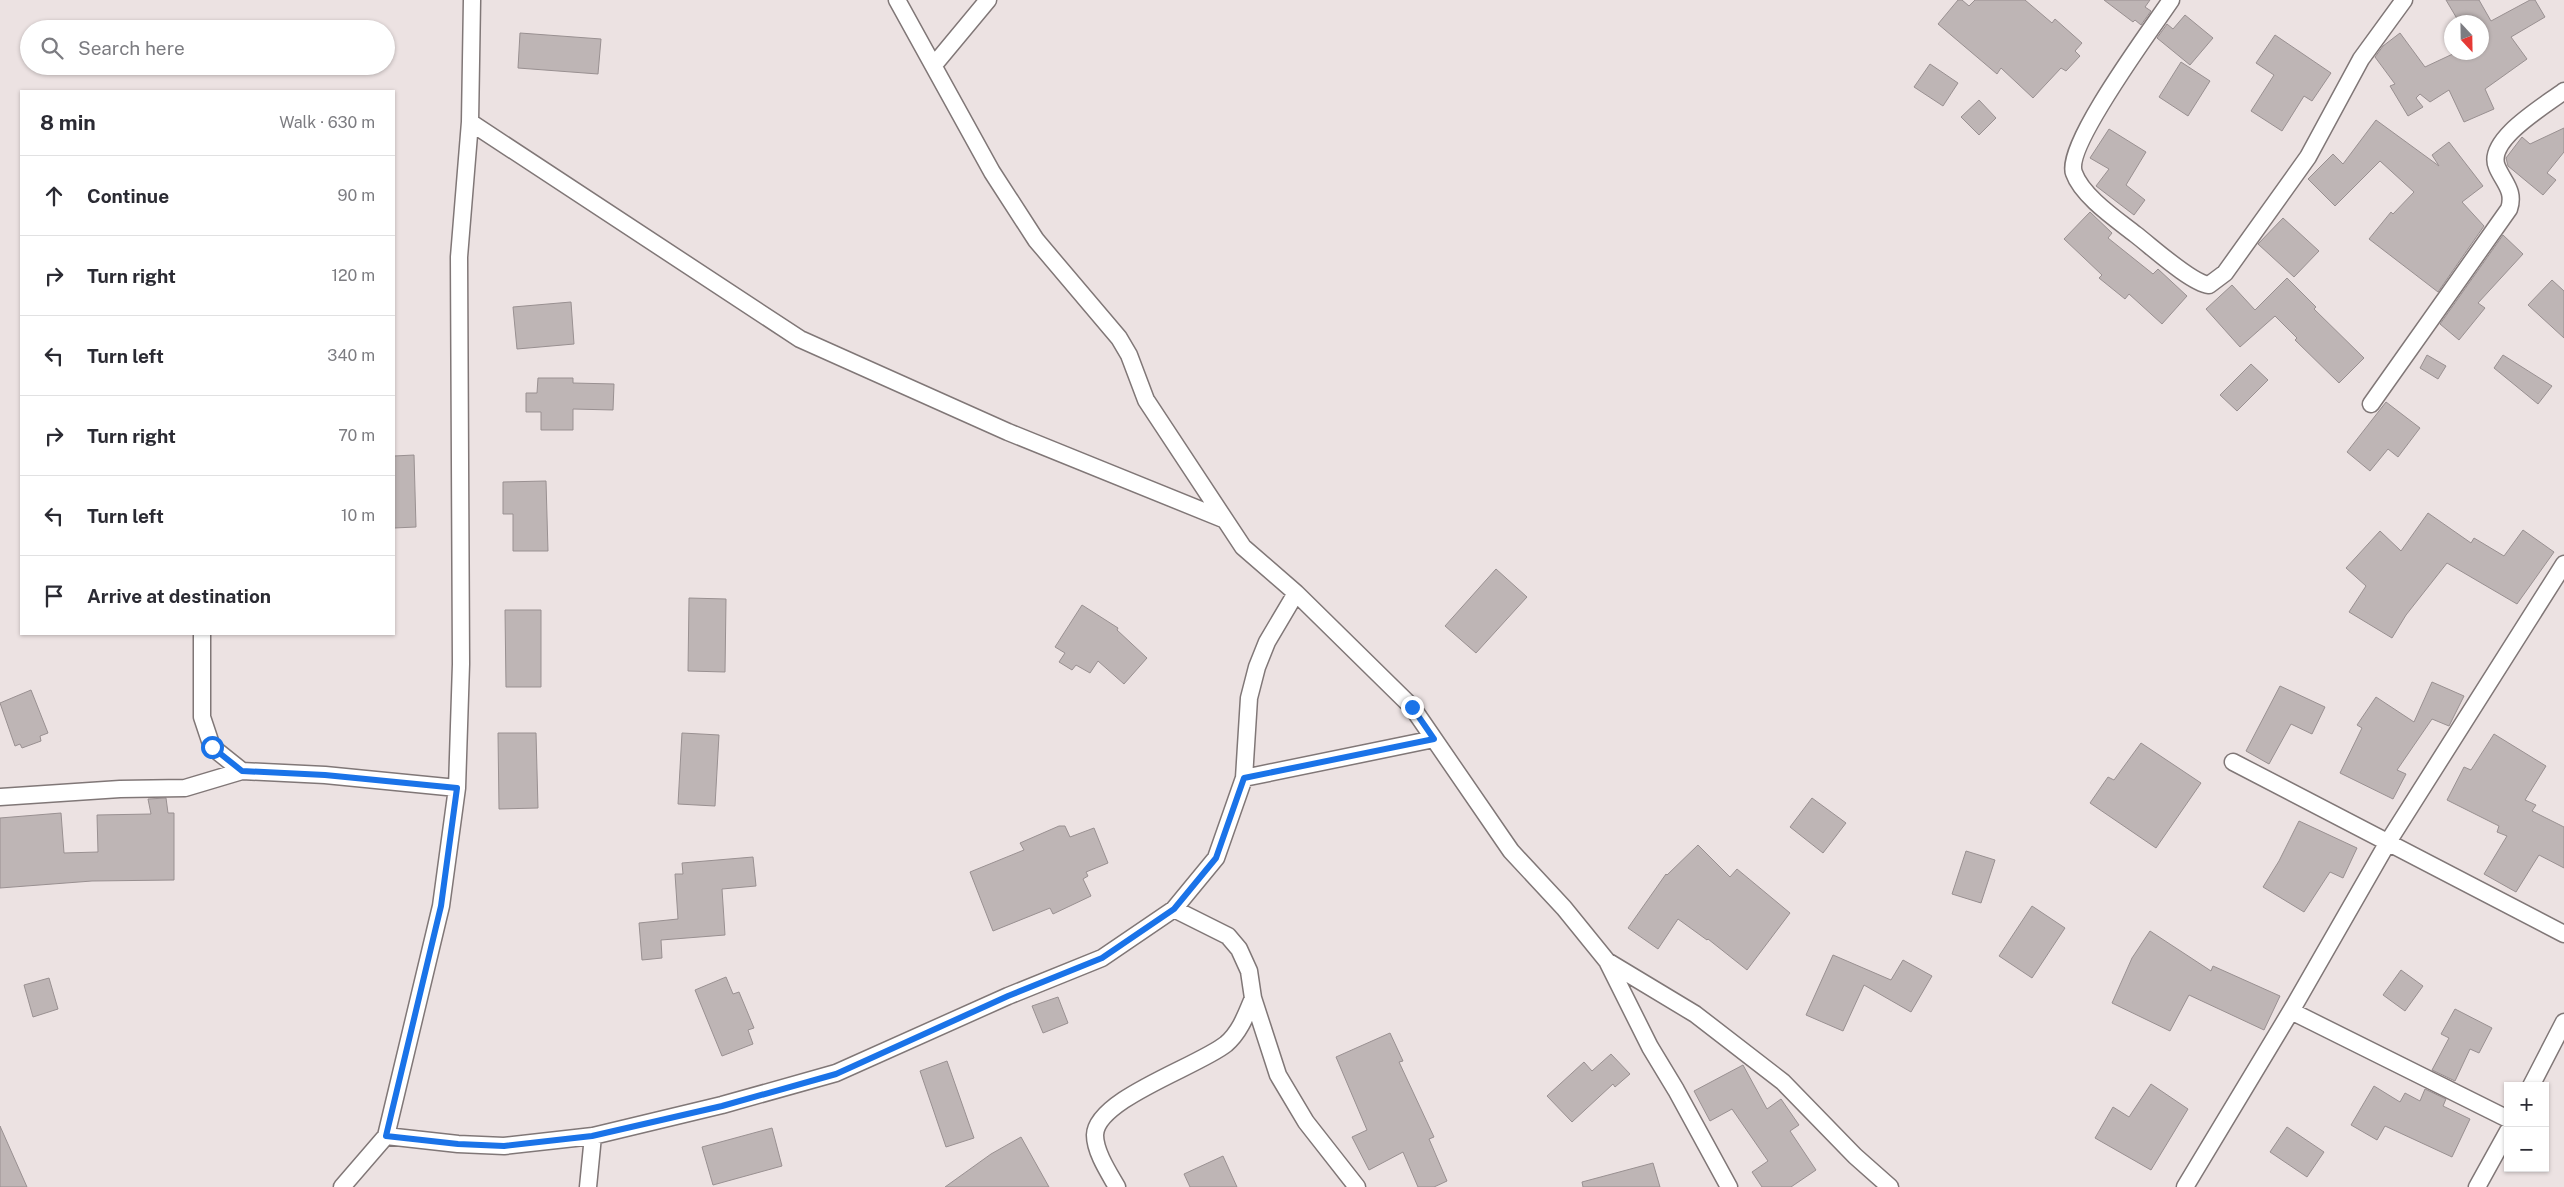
<!DOCTYPE html>
<meta charset="utf-8">
<style>
body{margin:0;font-family:"Public Sans",sans-serif;background:#f7f7f7;color:#2b2b33}
.controls{position:absolute;right:15px;bottom:15px;display:grid;overflow:hidden;border-radius:0px;box-shadow:0 1px 4px #0004}
.controls button{width:45px;height:45px;display:grid;place-items:center;padding:0;border:0;border-bottom:1px solid #e1e1e2;background:#fff;color:#2b2b33;font:25px sans-serif}
.compass{position:absolute;left:2444px;top:15px;width:45px;height:45px;border-radius:50%;background:#fff;box-shadow:0 1px 4px #0004;rotate:158deg}
.stop{position:absolute;width:15px;height:15px;margin:-11px;border:4px solid #1a73e8;border-radius:50%;background:#fff}
.stop.end{background:#1a73e8;border-color:#fff;box-shadow:0 1px 5px #0008}
.list{margin:0;padding:0;list-style:none}
h2{display:flex;justify-content:space-between;align-items:center;height:65px;margin:0;padding:0 20px;font-size:21px}
h2 small{font-size:16px;font-weight:400;color:#7c7c81}
.list li{display:grid;grid-template-columns:32px 1fr auto;gap:15px;align-items:center;box-sizing:border-box;height:80px;padding:0 20px;border-top:1px solid #e1e1e2}
.list b{display:block;font-size:19px;white-space:nowrap}
.list em{font-size:16px;font-style:normal;color:#7c7c81}
.icon{flex:none;width:28px;height:28px;fill:none;stroke:currentColor;stroke-width:2;stroke-linecap:round;stroke-linejoin:round}
.map{position:relative;flex:none;width:2564px;height:1187px;overflow:hidden}
.search{position:absolute;background:#fff;box-shadow:0 1px 4px #0004;left:20px;top:20px;width:375px;height:55px;display:flex;align-items:center;gap:12px;box-sizing:border-box;padding:0 18px;border-radius:28px;color:#7c7c81;font-size:19px}
.panel{position:absolute;background:#fff;box-shadow:0 1px 4px #0004;left:20px;top:90px;width:375px;height:545px;border-radius:0px}
.map>svg:first-child{display:block}
.building{fill:#beb5b5;stroke:#999091}
.lines{fill:none;stroke-linecap:round;stroke-linejoin:round}
.minor-casing{stroke:#807777;stroke-width:19}
.minor{stroke:#fff;stroke-width:16}
.route{stroke:#1a73e8;stroke-width:6}
</style>
<div class="map">
<svg width="2564" height="1187" viewBox="0 0 2564 1187">
<rect width="100%" height="100%" fill="#ece2e2"/>
<path class="building" d="M1958 0H1962L1969 6 1975 0H2025L2052 23 2055 19 2082 43 2075 51 2080 56 2066 71 2061 68 2033 98 2001 68 1997 74 1938 24Z
M2104 0H2150L2145 7 2151 11 2141 25 2135 20 2133 22Z
M2446 0H2479L2491 21 2530 0H2535L2545 17 2511 37 2527 59 2485 89 2494 109 2464 122 2449 90 2430 102 2420 94 2416 98 2423 107 2408 116 2390 86 2395 84 2375 57 2383 46 2400 33 2425 67 2457 52H2482V22H2459Z
M2185 15 2213 38 2190 65 2157 38 2167 24 2173 29Z
M520 33 601 39 598 74 518 68Z
M2275 35 2331 73 2312 101 2304 96 2282 131 2251 111 2274 75 2256 63Z
M2181 62 2210 81 2188 116 2159 97Z
M1930 64 1958 83 1943 106 1914 87Z
M1979 100 1996 118 1979 135 1961 117Z
M2376 120 2439 166 2432 155 2449 142 2483 186 2462 202 2484 226 2438 292 2369 239 2391 212 2393 214 2414 192 2380 161 2335 206 2308 179 2333 154 2343 164Z
M2564 128V152L2547 173 2556 180 2543 195 2508 166 2506 158 2522 137 2530 144Z
M2109 129 2146 152 2126 185 2145 200 2134 215 2096 186 2109 169 2090 158Z
M2090 212 2112 233 2108 238 2153 274 2158 269 2187 296 2162 324 2129 294 2125 299 2099 278 2102 275 2064 239Z
M2283 218 2319 251 2294 277 2258 244Z
M2503 235 2523 254 2478 303 2485 308 2459 340 2440 324Z
M2287 278 2316 307 2314 309 2364 358 2339 383 2295 340 2297 338 2275 316 2240 347 2206 309 2232 285 2255 310Z
M2552 280 2564 291V338L2528 305Z
M571 302 574 344 517 349 513 307Z
M2427 355 2446 366 2438 379 2420 368Z
M2503 355 2552 386 2538 404 2494 368Z
M2251 364 2268 380 2237 411 2220 395Z
M538 378H573V383L614 384 613 410 573 409V430H541V412H526V393H537Z
M2386 402 2420 428 2398 457 2388 449 2370 471 2347 452Z
M414 455 416 527 394 528V456Z
M546 481 548 551H513V514H503V482Z
M2428 513 2471 543 2474 538 2504 556 2523 530 2554 552 2517 604 2447 563 2406 615 2392 638 2349 612 2366 586 2346 568 2380 531 2401 551Z
M1496 569 1527 597 1476 653 1445 626Z
M689 598 726 599 725 672 688 671Z
M1082 605 1118 628 1117 630 1147 658 1124 684 1098 661 1090 673 1076 665 1072 670 1059 662 1065 653 1055 647Z
M505 610H541V687H506Z
M2432 682 2464 696 2449 726 2432 719 2397 770 2406 774 2393 799 2340 773 2362 728 2357 725 2376 697 2414 722Z
M2280 686 2325 707 2312 734 2291 724 2269 764 2246 751Z
M31 690 48 733 40 736 41 741 22 748 20 744 15 746 0 703Z
M498 733H536L538 808 499 809Z
M682 733 719 735 715 806 678 804Z
M2494 734 2546 766 2525 800 2536 805 2532 811 2564 827V868L2539 855 2516 892 2484 874 2507 836 2497 832 2499 826 2447 800 2464 767 2471 770Z
M2141 743 2201 783 2156 848 2090 803 2108 777 2114 780Z
M166 798 168 813H174V880L92 881 0 888V818L61 813 64 853 98 852 97 815 151 814 148 799Z
M1812 798 1846 823 1823 853 1790 827Z
M2299 821 2357 848 2343 878 2330 872 2304 912 2263 887 2279 861Z
M1059 826H1065L1070 837 1094 828 1108 863 1086 872 1088 876 1083 879 1091 896 1053 914 1050 908 993 931 970 872 1024 850 1020 843Z
M1698 845 1730 877 1737 869 1790 913 1747 970 1708 939 1707 940 1678 919 1658 949 1628 928 1666 874 1667 875Z
M1966 851 1995 860 1981 903 1952 894Z
M753 857 756 886 722 889 725 935 661 940 662 958 642 960 639 923 678 919 675 874H683L682 863Z
M2032 906 2065 928 2032 978 1999 956Z
M2150 931 2211 971 2213 966 2280 996 2264 1030 2189 995 2170 1031 2112 1003 2132 958Z
M1833 955 1891 980 1903 960 1932 976 1911 1012 1864 985 1843 1031 1806 1015Z
M2401 970 2423 986 2405 1011 2383 995Z
M726 977 733 994 739 992 754 1028 748 1030 753 1044 722 1056 695 990Z
M49 978 58 1009 33 1017 24 985Z
M1058 997 1068 1023 1043 1033 1032 1006Z
M2455 1009 2492 1028 2479 1053 2470 1049 2455 1081 2432 1070 2449 1038 2441 1034Z
M1390 1033 1403 1061 1399 1062 1434 1137 1429 1139 1447 1181 1434 1187H1418L1403 1152 1369 1170 1352 1137 1367 1130 1336 1057Z
M1611 1054 1630 1074 1615 1087 1613 1084 1572 1122 1547 1096 1584 1062 1592 1071Z
M947 1061 974 1138 946 1147 920 1071Z
M1743 1065 1767 1109 1781 1099 1799 1125 1790 1131 1816 1170 1791 1187H1762L1752 1172 1768 1161 1732 1109 1710 1121 1694 1091Z
M2151 1084 2188 1109 2151 1170 2095 1138 2113 1107 2129 1117Z
M2374 1086 2400 1102 2405 1093 2420 1101 2425 1089 2446 1099 2443 1106 2470 1119 2452 1157 2385 1126 2377 1140 2351 1125Z
M0 1126 27 1187H0Z
M2287 1127 2324 1152 2307 1177 2270 1152Z
M772 1128 782 1166 713 1185 702 1147Z
M1021 1137 1049 1187H945L991 1154Z
M1223 1156 1237 1187H1190L1184 1174Z
M1653 1163 1660 1187H1583L1582 1182Z"/>
<g class="lines">
<defs>
<path id="minor" d="M897 0 992 172 1036 240 1119 338 1129 355 1146 400 1243 547 1296 593 1412 707 1511 851 1564 908 1607 961 1650 1047 1676 1090 1729 1187
M2171 0C2153 27 2064 146 2074 173 2082 196 2116 219 2135 234 2151 246 2191 283 2209 285L2225 273 2308 157 2361 59 2404 0
M934 65 988 0
M470 122 800 339 1008 432 1223 519
M2371 404 2509 209C2515 191 2504 183 2497 167 2485 140 2546 105 2564 91
M202 634V717L212 747 242 771 325 775 457 788
M2233 762 2564 934
M1244 778 1434 739
M0 797 120 789 185 788 242 771
M1174 909 1228 936 1239 949 1249 971 1253 998 1278 1075 1306 1122 1357 1187
M1607 961 1695 1014 1783 1082 1855 1156 1890 1187
M2291 1011 2508 1119
M2531 1086 2564 1022
M386 1136 458 1144 504 1146 593 1136 722 1105 836 1073 1008 996 1102 958 1174 909 1216 858 1244 778 1249 698 1257 667 1267 642 1296 593
M342 1187 386 1136 441 906 457 788 461 664 459 257 470 122 472 0
M588 1187 593 1136
M1117 1187C1109 1173 1095 1152 1095 1135 1096 1099 1199 1066 1226 1044 1240 1032 1246 1015 1253 998
M2185 1187 2291 1011 2388 842 2564 564
M2477 1187 2508 1131"/>
</defs>
<use href="#minor" class="minor-casing"/>
<use href="#minor" class="minor"/>
</g>
<g class="lines">
<path class="route" d="M212 747 242 771 325 775 457 788 441 906 386 1136 458 1144 504 1146 592 1136 722 1106 836 1074 1008 996 1102 958 1174 909 1216 858 1244 778 1434 739 1412 707"/>
</g>
</svg>
<div class="controls">
<button>+</button>
<button>−</button>
</div>
<svg class="compass" viewBox="-18 -18 36 36"><path d="M0-13l5 13h-10z" fill="#e53935"/><path d="M0 13l5-13h-10z" fill="#7c7c81"/></svg>
<div class="stop" style="left:212px;top:747px"></div>
<div class="stop end" style="left:1412px;top:707px"></div>
<div class="search"><svg class="icon" aria-label="search" viewBox="0 0 24 24"><circle cx="10" cy="10" r="6"/><path d="M15 15l6 6"/></svg>Search here</div>
<section class="panel">
<h2>8 min<small>Walk · 630 m</small></h2>
<ul class="list">
<li><svg class="icon" aria-label="ahead" viewBox="0 0 24 24"><path d="M12 20V5M6 11l6-6 6 6"/></svg><div><b>Continue</b></div><em>90 m</em></li>
<li><svg class="icon" aria-label="right" viewBox="0 0 24 24"><path d="M7 20v-9h11M14 6l5 5-5 5"/></svg><div><b>Turn right</b></div><em>120 m</em></li>
<li><svg class="icon" aria-label="left" viewBox="0 0 24 24"><path d="M17 20v-9H6M10 6l-5 5 5 5"/></svg><div><b>Turn left</b></div><em>340 m</em></li>
<li><svg class="icon" aria-label="right" viewBox="0 0 24 24"><path d="M7 20v-9h11M14 6l5 5-5 5"/></svg><div><b>Turn right</b></div><em>70 m</em></li>
<li><svg class="icon" aria-label="left" viewBox="0 0 24 24"><path d="M17 20v-9H6M10 6l-5 5 5 5"/></svg><div><b>Turn left</b></div><em>10 m</em></li>
<li><svg class="icon" aria-label="arrive" viewBox="0 0 24 24"><path d="M6 21V4h12l-3 4 3 4H6"/></svg><div><b>Arrive at destination</b></div></li>
</ul>
</section>
</div>
